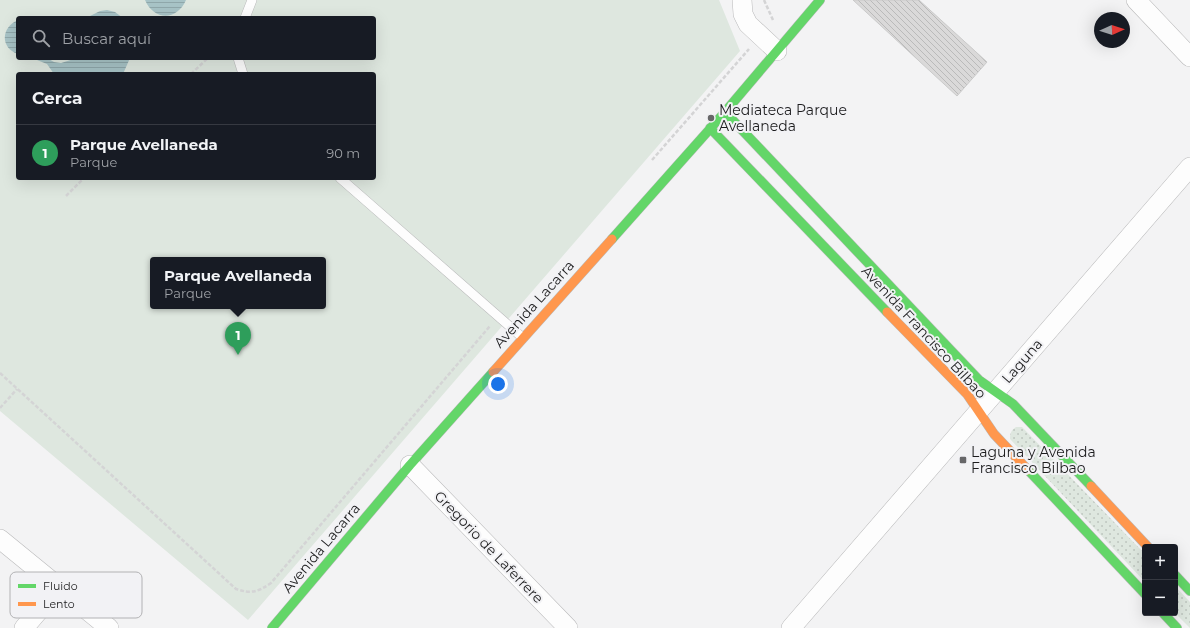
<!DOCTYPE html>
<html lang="es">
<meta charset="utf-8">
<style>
body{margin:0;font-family:Montserrat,sans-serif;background:#20242c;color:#f1f3f6}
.controls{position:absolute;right:12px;bottom:12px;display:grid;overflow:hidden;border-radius:4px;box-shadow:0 4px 16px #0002}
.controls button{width:36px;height:36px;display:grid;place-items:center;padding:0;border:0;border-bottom:1px solid #363941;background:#171b24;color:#f1f3f6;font:20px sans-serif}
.compass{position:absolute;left:1094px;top:12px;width:36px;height:36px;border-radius:50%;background:#171b24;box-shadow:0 4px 16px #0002;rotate:87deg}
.you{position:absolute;left:498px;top:384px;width:14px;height:14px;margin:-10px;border:3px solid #fff;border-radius:50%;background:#1a73e8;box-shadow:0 0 0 6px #1a73e833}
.badge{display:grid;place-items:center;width:26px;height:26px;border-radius:50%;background:#676768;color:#fff;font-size:13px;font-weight:700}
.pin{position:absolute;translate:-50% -33px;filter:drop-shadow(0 1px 2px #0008)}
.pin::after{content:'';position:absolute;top:21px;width:14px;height:12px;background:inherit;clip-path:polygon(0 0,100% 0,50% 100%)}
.popup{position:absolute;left:150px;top:257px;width:176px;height:52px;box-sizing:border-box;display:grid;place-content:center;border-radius:4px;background:#171b24;filter:drop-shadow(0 1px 3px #0005);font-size:13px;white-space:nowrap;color:#9ea1a6}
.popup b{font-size:15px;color:#f1f3f6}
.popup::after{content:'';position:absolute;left:50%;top:100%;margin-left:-8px;border:8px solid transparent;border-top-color:#171b24}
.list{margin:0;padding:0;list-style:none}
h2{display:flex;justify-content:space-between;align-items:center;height:52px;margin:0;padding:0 16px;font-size:17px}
h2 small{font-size:13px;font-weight:400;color:#9ea1a6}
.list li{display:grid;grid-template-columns:26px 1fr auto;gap:12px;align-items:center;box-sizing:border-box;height:56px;padding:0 16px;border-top:1px solid #363941}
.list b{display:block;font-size:15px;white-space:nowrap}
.list p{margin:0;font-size:13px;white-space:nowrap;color:#9ea1a6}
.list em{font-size:13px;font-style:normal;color:#9ea1a6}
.icon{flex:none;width:22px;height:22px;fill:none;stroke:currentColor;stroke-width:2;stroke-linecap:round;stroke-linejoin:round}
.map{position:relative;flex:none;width:1190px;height:628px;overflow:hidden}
.search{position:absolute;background:#171b24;box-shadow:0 4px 16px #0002;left:16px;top:16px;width:360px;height:44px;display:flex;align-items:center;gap:10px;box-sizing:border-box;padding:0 14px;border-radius:4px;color:#9ea1a6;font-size:15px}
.panel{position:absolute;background:#171b24;box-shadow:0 4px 16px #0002;left:16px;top:72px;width:360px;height:108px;border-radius:4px}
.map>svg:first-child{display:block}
.park{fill:url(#park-dots)}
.pitch{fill:#dee7df;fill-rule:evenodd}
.water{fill:url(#water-rules)}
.building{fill:url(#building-back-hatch);stroke:#cacaca}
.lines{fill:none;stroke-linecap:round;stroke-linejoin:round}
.lane-casing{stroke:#b9b9ba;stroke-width:10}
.street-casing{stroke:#b9b9ba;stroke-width:20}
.fast-casing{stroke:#b9b9ba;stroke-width:10}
.slow-casing{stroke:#b9b9ba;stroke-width:10}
.path{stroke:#d4d4d5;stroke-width:2.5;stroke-dasharray:4 2;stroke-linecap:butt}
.lane{stroke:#fdfdfd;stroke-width:9}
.street{stroke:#fdfdfd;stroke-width:19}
.fast{stroke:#63d668;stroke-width:9}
.slow{stroke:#ff974d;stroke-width:9}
.poi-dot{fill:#676768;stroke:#f2f2f5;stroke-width:1.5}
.labels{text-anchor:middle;stroke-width:4;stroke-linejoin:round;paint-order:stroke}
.poi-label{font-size:14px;fill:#1c1c1d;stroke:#f2f2f5;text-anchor:start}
.street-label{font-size:14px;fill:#1c1c1d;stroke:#f2f2f5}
.key{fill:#f2f2f5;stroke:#b2b2b4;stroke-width:1}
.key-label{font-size:11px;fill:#1c1c1d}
</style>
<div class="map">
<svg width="1190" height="628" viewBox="0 0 1190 628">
<defs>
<pattern id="park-dots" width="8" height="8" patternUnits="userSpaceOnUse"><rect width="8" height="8" fill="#dee7df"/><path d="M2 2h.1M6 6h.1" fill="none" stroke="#bec6bf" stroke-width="1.8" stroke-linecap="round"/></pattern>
<pattern id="water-rules" width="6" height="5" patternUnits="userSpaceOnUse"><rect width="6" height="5" fill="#a7c3c6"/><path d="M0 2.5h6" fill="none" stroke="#8fa7aa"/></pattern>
<pattern id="building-back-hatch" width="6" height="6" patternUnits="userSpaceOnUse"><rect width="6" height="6" fill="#dad9d9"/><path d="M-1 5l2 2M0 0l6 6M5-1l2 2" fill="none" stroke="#bababa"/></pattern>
</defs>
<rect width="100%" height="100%" fill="#f3f3f4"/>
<path class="park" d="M1016 427H1022L1145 554V582L1010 439C1010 434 1011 430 1016 427Z
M1175 586 1190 602V628L1175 613Z"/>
<path class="pitch" d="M0 0H719L740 51 248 620 0 411ZM18 18H374V58H18ZM18 74H374V178H18ZM153 260H323V306H153Z"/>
<path class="water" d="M145 0H186C177 21 154 21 145 0Z
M107 10 115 12 123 18H86L100 11Z
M18 20V54C0 48 1 27 18 20Z
M32 58H47L54 62 61 63 77 58H130L123 74H54L47 64Z"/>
<path class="building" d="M853 0H919L987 62 957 96Z"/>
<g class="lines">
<defs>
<path id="lane" d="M245 18 252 0
M238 58 243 74
M340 178 523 338"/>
<path id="street" d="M742 0 743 14 748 24 777 51
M1136 0 1190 57
M410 465 568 628
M0 539 109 628
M24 628 59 587
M791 628C924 474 1057 321 1190 167"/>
<path id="fast" d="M725 112 979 380 1013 404 1091 486
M710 128 887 312
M612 239 725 112 820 0
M1028 470 1145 594
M1175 575 1190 591
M1163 613 1177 628
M272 628 410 465 493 372"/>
<path id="slow" d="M887 312 967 394 994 434 1028 470
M493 372 612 239
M1091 486 1148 547"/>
</defs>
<use href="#lane" class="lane-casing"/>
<use href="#street" class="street-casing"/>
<use href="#fast" class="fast-casing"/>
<use href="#slow" class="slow-casing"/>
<path class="path" d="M764 0 773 20
M191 74 208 58
M652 160 749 49
M66 196 84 178
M0 373 236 589C251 594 258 592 271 583L490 326
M0 408 17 389"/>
<use href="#lane" class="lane"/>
<use href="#street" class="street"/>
<use href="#fast" class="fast"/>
<use href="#slow" class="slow"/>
</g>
<g class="poi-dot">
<circle cx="711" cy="118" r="4"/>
<rect x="959" y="456" width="8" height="8" rx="2"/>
</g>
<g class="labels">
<g class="poi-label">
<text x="719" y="115">Mediateca Parque<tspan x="719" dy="16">Avellaneda</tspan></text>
<text x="971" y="457">Laguna y Avenida<tspan x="971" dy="16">Francisco Bilbao</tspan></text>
</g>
<g class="street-label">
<text transform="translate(534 304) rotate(-48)" y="5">Avenida Lacarra</text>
<text transform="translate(924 332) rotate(47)" y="5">Avenida Francisco Bilbao</text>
<text transform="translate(1022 361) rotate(-49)" y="5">Laguna</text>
<text transform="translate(489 547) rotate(46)" y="5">Gregorio de Laferrere</text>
<text transform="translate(321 548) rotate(-50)" y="5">Avenida Lacarra</text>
</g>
</g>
<rect x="10" y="572" width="132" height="46" rx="6" class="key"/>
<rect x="18" y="584" width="18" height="4" fill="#63d668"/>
<rect x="18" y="602" width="18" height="4" fill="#ff974d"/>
<g class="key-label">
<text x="43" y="590">Fluido</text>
<text x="43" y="608">Lento</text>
</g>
</svg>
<div class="controls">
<button>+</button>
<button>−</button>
</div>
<svg class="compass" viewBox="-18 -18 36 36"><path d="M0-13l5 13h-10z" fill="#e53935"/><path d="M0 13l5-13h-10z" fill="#9ea1a6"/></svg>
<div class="you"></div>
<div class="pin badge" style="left:238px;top:355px;background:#2e9e5b">1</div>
<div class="popup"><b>Parque Avellaneda</b>Parque</div>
<div class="search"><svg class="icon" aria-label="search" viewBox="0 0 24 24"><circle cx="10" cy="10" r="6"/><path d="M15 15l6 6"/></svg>Buscar aquí</div>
<section class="panel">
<h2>Cerca<small></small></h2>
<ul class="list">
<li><span class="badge" style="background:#2e9e5b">1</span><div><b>Parque Avellaneda</b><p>Parque</p></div><em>90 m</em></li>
</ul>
</section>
</div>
